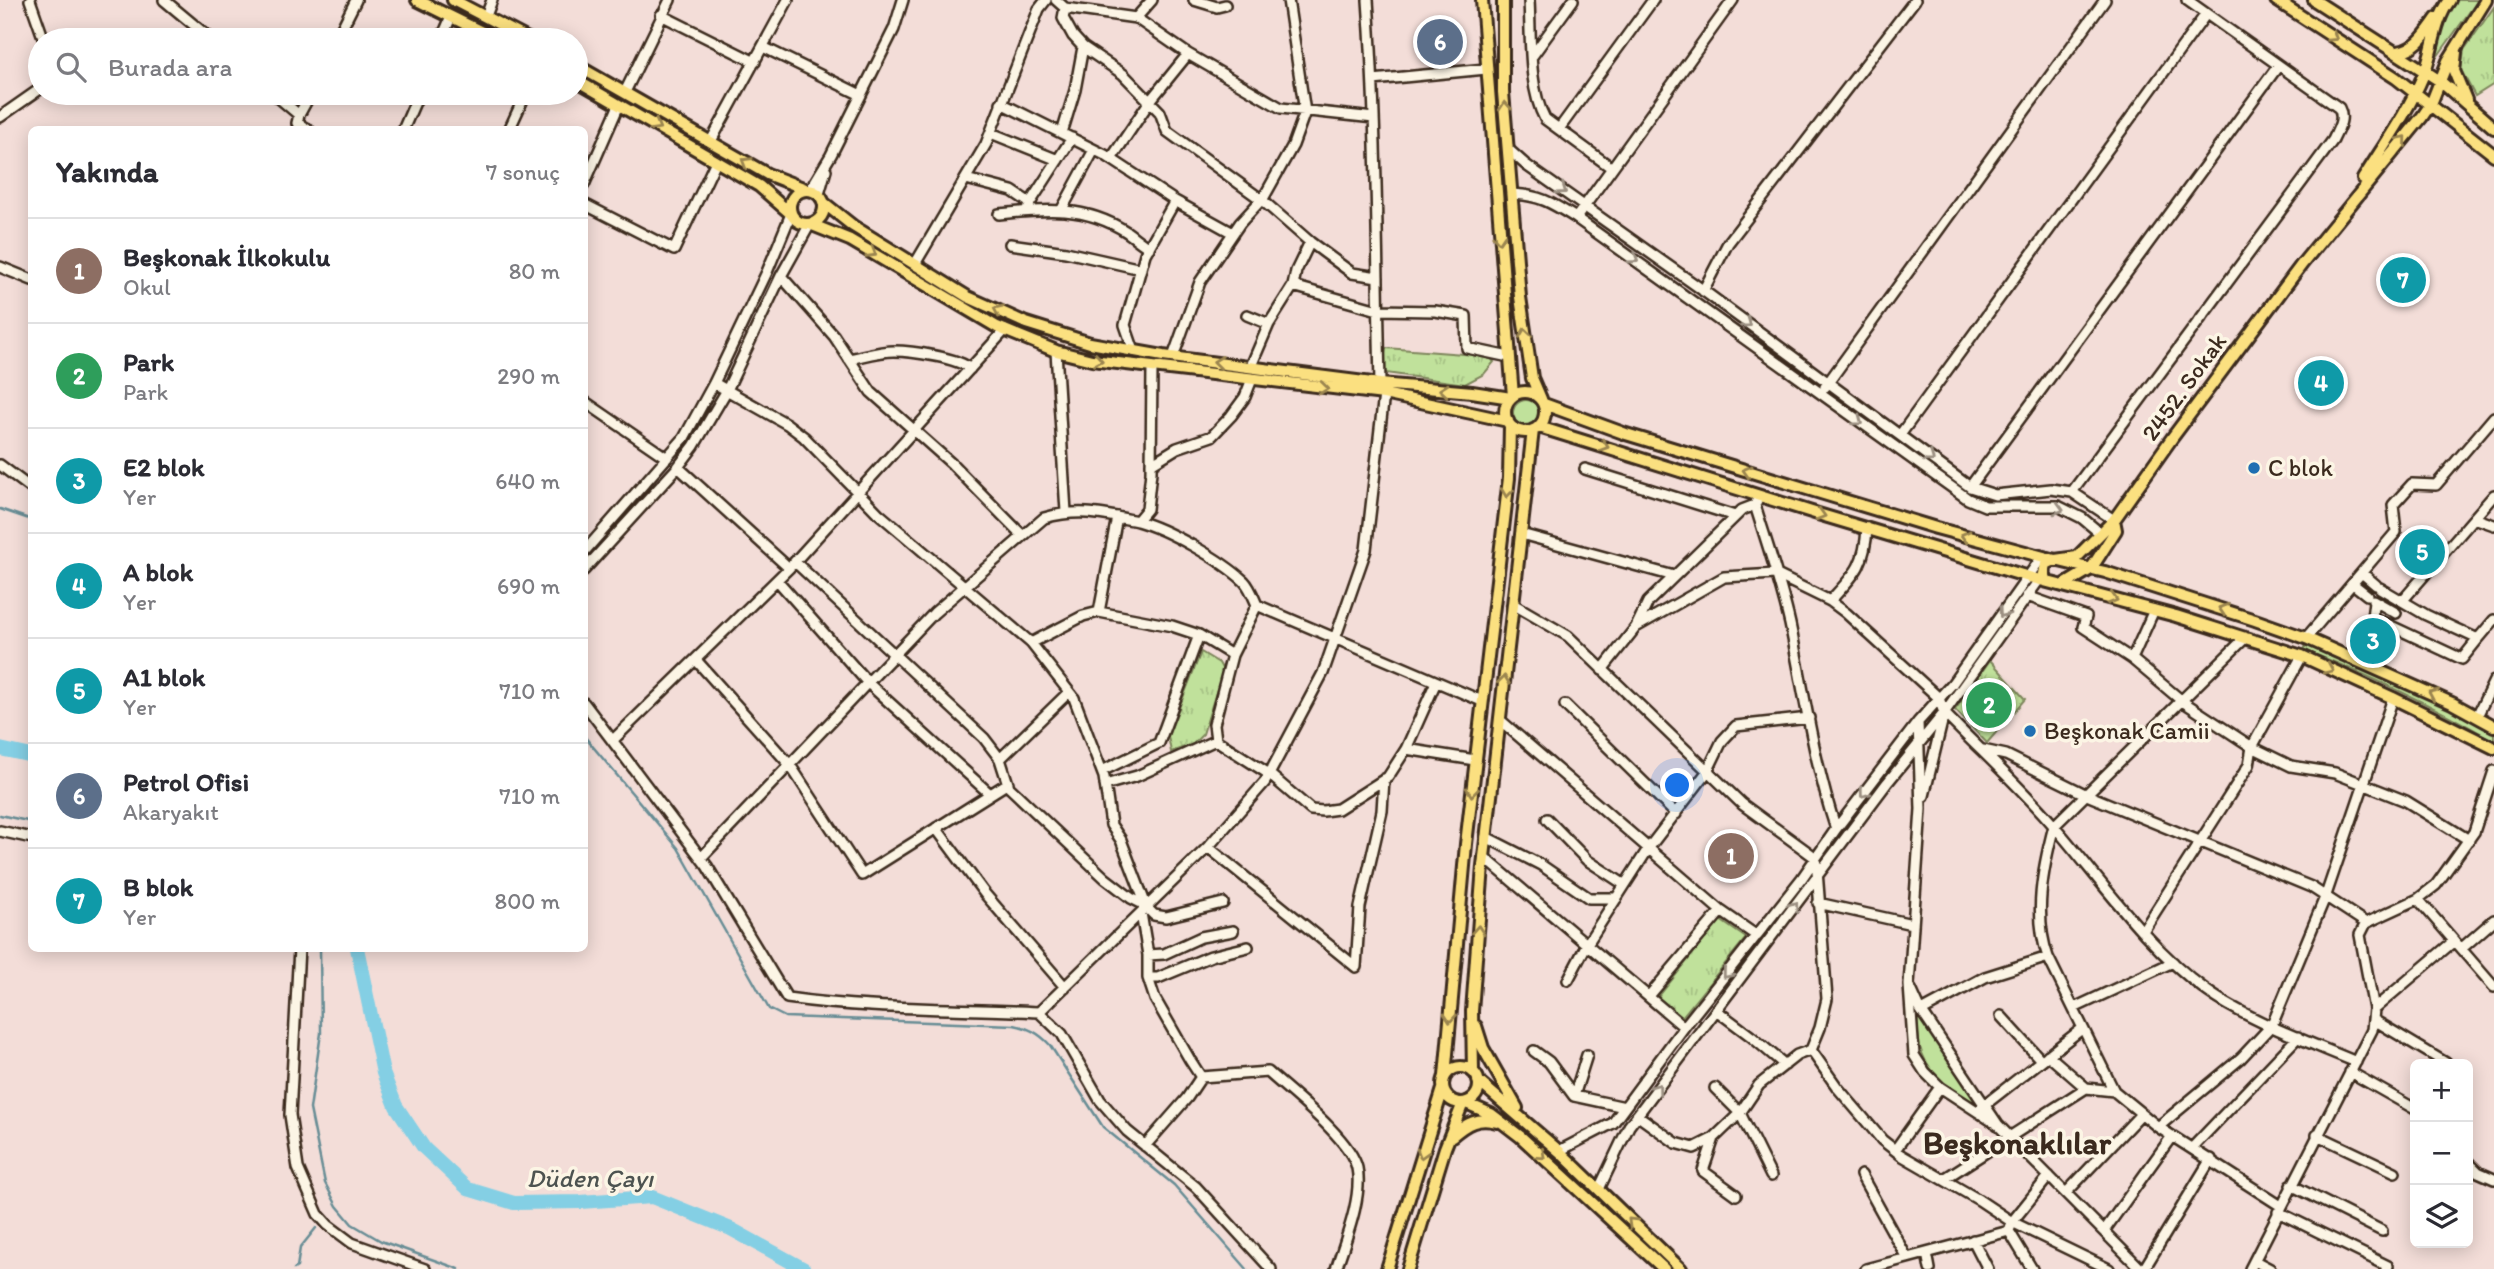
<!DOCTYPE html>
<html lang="tr">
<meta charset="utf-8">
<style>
body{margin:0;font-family:Itim,sans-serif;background:#f7f7f7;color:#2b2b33}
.controls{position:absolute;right:21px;bottom:21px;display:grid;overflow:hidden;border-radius:10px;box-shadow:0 4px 18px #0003}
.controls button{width:63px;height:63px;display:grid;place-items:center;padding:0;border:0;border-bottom:2px solid #e1e1e2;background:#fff;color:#2b2b33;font:35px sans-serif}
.you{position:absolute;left:1678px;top:786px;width:24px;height:24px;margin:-18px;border:5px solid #fff;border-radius:50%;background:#1a73e8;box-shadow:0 0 0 10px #1a73e833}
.badge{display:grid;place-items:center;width:46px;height:46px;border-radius:50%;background:#1f6fb2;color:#fff;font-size:23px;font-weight:700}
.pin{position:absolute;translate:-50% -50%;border:4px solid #fff;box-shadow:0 2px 7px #0006}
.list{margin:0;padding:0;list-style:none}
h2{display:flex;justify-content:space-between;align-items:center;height:91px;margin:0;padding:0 28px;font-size:30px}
h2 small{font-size:23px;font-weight:400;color:#7c7c81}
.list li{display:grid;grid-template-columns:46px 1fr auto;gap:21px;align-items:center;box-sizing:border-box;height:105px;padding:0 28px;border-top:2px solid #e1e1e2}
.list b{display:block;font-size:26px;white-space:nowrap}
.list p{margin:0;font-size:23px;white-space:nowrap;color:#7c7c81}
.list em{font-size:23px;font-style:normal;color:#7c7c81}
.icon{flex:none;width:38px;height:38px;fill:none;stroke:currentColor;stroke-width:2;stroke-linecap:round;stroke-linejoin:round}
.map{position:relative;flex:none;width:2494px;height:1269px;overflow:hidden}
.search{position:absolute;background:#fff;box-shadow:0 4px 18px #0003;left:28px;top:28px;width:560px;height:77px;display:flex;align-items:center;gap:18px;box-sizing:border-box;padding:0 24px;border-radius:38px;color:#7c7c81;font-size:26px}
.panel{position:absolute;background:#fff;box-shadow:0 4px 18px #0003;left:28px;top:126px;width:560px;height:826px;border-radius:10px}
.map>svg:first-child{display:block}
.green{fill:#c0e19b;stroke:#7e865c;stroke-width:2}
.park{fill:url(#park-tufts);stroke:#7e865c;stroke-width:2}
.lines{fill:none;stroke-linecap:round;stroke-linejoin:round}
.stream{stroke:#678d95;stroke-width:2.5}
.river{stroke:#84cfe4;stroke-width:14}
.minor-casing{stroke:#3b2a1e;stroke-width:14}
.major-casing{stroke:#3b2a1e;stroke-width:16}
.minor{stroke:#fcf5e5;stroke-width:9}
.major{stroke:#fbe080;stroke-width:10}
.oneway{stroke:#9b854f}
.oneway2{stroke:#9c9082}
.poi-dot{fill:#1f6fb2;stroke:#fcf5e5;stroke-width:2.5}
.labels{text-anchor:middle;stroke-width:7;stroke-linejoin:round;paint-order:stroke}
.street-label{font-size:24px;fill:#3b2a1e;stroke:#fcf5e5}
.poi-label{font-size:24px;fill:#3b2a1e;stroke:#fcf5e5;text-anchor:start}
.water-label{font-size:26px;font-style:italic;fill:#4d5350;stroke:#fcf5e5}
.district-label{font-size:32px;font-weight:bold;fill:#3b2a1e;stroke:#fcf5e5}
</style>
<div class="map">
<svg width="2494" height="1269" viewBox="0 0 2494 1269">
<defs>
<pattern id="park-tufts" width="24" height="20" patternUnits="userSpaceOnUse" patternTransform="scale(1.75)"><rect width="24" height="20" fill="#c0e19b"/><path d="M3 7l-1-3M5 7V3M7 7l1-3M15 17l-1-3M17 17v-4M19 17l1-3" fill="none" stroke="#a6c185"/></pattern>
</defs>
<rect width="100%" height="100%" fill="#f3ddd8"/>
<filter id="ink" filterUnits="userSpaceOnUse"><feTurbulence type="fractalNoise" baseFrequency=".0143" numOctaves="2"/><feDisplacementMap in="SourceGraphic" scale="14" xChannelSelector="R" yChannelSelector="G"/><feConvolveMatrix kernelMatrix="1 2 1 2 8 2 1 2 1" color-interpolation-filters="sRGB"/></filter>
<g filter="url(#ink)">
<path class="green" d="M2457 0H2478L2437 57 2432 56 2449 12Z
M1513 413a13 13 0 1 1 26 0a13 13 0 1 1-26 0Z
M2307 643 2468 716 2494 732V741C2434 706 2369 675 2304 650Z
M1917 1014 1979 1106C1958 1097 1930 1075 1922 1053 1917 1041 1918 1027 1917 1014Z"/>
<path class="park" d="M2494 7V84L2475 96 2461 70 2464 50Z
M1386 348 1489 356 1494 362 1484 374 1465 384 1386 373 1382 368Z
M1201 652 1219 663 1223 670 1203 734 1193 744 1171 752 1168 736Z
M1990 660 2025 699 1987 743 1955 710Z
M1720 920 1746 938 1682 1017 1658 997Z"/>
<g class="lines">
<path class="stream" d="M0 509 32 520
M584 736 678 848 769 1009 785 1017 1014 1025C1029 1028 1039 1033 1050 1045L1103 1127 1174 1185 1247 1269
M0 815 32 822
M320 948 321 1033 310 1109 325 1183 337 1206 352 1224 381 1241 459 1269
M294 1269 297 1267 300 1248 316 1228"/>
<path class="river" d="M0 749 32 756
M357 948 383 1073 396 1106 424 1148 468 1189 514 1203 580 1202 652 1197 731 1229 804 1269"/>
<defs>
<path id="minor" d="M30 0 44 40
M164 0 212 40
M1056 0 1065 8 1063 18 1073 36 1083 47 1123 74 1160 112 1167 131 1262 200 1310 242 1296 271 1293 286 1269 324 1251 366
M1194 0 1217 7 1225 5
M1368 0C1377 128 1377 256 1380 384
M1529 0C1531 35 1528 88 1545 119L1612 168
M1065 8 1136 18 1188 54 1281 108 1374 118
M661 15 755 62
M486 16 492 0
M1136 18 1152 0
M336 40 356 0
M441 40 451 17
M763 47 861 95
M1533 55 1573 0
M1373 80 1486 69
M625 92 670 0
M273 93 299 115 297 123 309 130
M1001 103 1105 155 1175 201 1233 233
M299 115 311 93
M0 117 40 89
M1559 129 1653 0
M403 130 419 93
M509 130 526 93
M991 133 1058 160
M1062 133 1075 90 1083 47
M711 141 788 0
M1508 149 1526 165 1697 286 1970 487 1995 495 2051 489 2072 492 2114 520
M1111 159 1150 101 1188 54
M966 179 1012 191 1030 203
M584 185 619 105
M810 190 831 155 894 29 903 0
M819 194 826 170
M1512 194C1540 195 1552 203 1576 218L1968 499 1985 506H2058L2082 518 2100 533
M584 204 674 250 716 161
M1062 209 1094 150
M1028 211 1030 203 1072 138
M999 214C1046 209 1085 205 1127 232 1134 237 1141 243 1149 248
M1576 218 1733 0
M1310 242 1352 273 1378 277
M1010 244 1066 252 1141 269
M915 264 986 144 1039 9 1046 0
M0 267 32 280
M781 276 834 336 871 392 952 464 1023 536
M1293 286 1378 310 1435 311 1466 316 1467 348 1509 357
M1703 291 1728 243 1915 0
M1247 315 1269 324
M1056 351 1066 512
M1134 351 1125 325 1145 254 1175 201
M1173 357 1200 282 1240 223 1264 197 1293 145 1305 112 1288 0
M849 359C864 356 880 351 894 351 911 351 960 358 970 369
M714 383 787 424 804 437 878 513 1031 643 1074 698 1104 777 1111 825 1121 840 1147 908 1154 915 1166 917 1223 903
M1825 387 2105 0
M584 401 667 458
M1900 435 2206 14
M1151 464 1177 448 1212 436 1231 416 1245 397 1252 379
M0 465 32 489
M678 467 789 568
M1585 469 1735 516
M1970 487 2278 66
M2072 492 2333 140C2338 129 2345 119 2339 108L2187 0
M1759 496 1755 505C1767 544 1781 584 1790 624 1804 692 1814 763 1836 829
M2474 518 2494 525
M1137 521C1167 529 1220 559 1244 581 1250 587 1254 598 1257 605L1232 655 1214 724 1216 740 1269 774 1311 810 1323 811 1338 809 1388 777 1406 749 1436 682
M1521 534 1674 576
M584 552 684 438 714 383 767 272 791 214
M795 562 984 738 1000 759 1009 787 1105 878 1131 898 1145 905
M584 570 678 467 694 446 727 390 781 276 810 224
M2362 573 2376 585
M777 580 868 683 990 794
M2353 584 2367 595
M2027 596 2086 617 2083 627 2132 659 2182 701 2252 747 2291 766 2335 773 2406 801 2469 840
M2373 600 2396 613
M2403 600 2494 495
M1830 601C1855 574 1865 566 1867 528
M2374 601 2372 617 2462 659 2478 639 2426 615 2380 588
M1513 604 1568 636 1742 804 1816 858 1827 999 1820 1028 1811 1050 1837 1087 1866 1121 1882 1140 1901 1155 1979 1200 2012 1222 2109 1269
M1257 605 1482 701
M1099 612 1117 517
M1636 627 1648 602 1742 510 1755 505
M2245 638 2054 826C2043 868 2033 915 2048 957L2114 1091 2158 1127 2281 1206
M2306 638 2396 532 2393 505 2412 484 2436 485 2494 417
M2478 639 2494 620
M1031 643 1083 616 1099 612 1172 626 1199 635 1232 655
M2132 659 2154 610
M696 660 790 765 862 875 1008 783
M1602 670 1636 627 1724 577 1775 574 1830 601 1846 613 1939 698 1944 713C1981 751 2021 787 2055 827 2103 883 2147 947 2207 991 2245 1019 2311 1043 2356 1062
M584 703 707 866 787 998C870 1010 955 1008 1039 1012L1062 1034 1100 1100 1127 1131 1196 1187 1271 1269
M1565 705 1676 814
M2477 716 2494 681
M1500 720 1721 911 1757 936
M1918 722 1921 809 1909 985 1914 1055 1925 1072 1940 1087 1998 1125
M613 740 789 568 1005 330
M1406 749 1475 760
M1983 750 2006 755 2087 795 2311 887 2366 923
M1000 759 1069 692
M1102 771 1159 743 1199 635
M1105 785 1137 776 1216 740
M1924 796 1943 718
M1547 819 1587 860 1625 885
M936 828 985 894 1065 987
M0 831 32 838
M1486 837 1541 865 1589 898H1617
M1208 847 1356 967
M1484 857 1684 1027
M701 858 934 613 1044 518C1079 508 1102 514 1137 521L1147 509 1151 472 1152 367
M2418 899 2494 987
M1818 903 1912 924
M1141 913 1148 955V978L1155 999 1190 1060 1201 1077 1187 1098 1145 1146
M2143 931 2249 765 2252 747 2302 656
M299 948 290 1115 298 1168 318 1214 328 1225 352 1243 425 1269
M2461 949 2494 920
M1148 955 1164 954 1201 937 1233 931
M1356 967 1360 907 1382 811 1384 779
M1148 978H1158L1211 956 1248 947
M1568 980 1587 944 1648 849 1707 772 1722 741 1736 726 1809 718
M1911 989 1920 1009 1998 1125 2141 1269
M1649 996 1721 911
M2074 1008 2173 962
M2374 1009 2454 941
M1716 1010 1752 1037 1785 1065
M1922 1011 1985 977 2048 957
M1039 1012 1208 847 1265 782 1323 673 1366 550 1384 394
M2001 1016 2041 1060
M2374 1020 2446 1063
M1534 1051 1549 1062 1574 1096 1625 1107
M2048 1055 2086 1088 2114 1091
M2350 1072 2415 1109
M1201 1077 1268 1072C1291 1093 1351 1139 1357 1168 1363 1197 1345 1241 1336 1269
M1715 1088 1740 1113 1771 1176
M1574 1096 1587 1055
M1982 1107 2083 1028
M1637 1115 1676 1143 1694 1148 1714 1138 1740 1113 1759 1085 1797 1055 1811 1050
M2158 1127 2241 1058 2272 1025 2326 895 2393 698
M2317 1135 2395 1172
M1714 1138 1703 1171 1736 1195
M2192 1148 2298 1037
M1895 1150 1940 1087
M1559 1151 1613 1123 1684 1027 1802 878 1836 829 1918 722 1952 684 2042 557
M2468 1162 2478 1172 2494 1179
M1861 1175 1907 1258
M1944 1179 2086 1088
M2291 1185 2382 1231
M1599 1189 1629 1126 1887 783 1944 713 2039 580
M2066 1193 2141 1114
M2278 1212 2388 1266 2386 1269
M2009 1231 2032 1269
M2104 1231 2172 1136
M1973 1240 1988 1269
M1927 1253 1930 1269
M2255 1261 2270 1269
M1866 1269 2009 1231 2012 1222 2049 1176
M2144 1269 2211 1159
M2250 1269 2372 1030 2374 1009 2360 935 2366 923 2418 899 2436 885 2474 832 2494 771"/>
<path id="major" d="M417 0 498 40
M453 0 530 40
M1482 0 1513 396
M1503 0V92L1520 297 1532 378 1541 399
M2276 0 2396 78 2494 155
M2314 0 2440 81 2494 128
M2398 52C2417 49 2426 33 2437 18
M2456 52 2454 71 2466 100
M576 65 767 174 808 190
M576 80 759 186 791 214
M2363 179C2384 145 2408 112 2423 76 2434 51 2433 23 2450 0
M790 207a17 17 0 1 1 34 0a17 17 0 1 1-34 0Z
M824 203 853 226 968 297 1026 323 1090 343 1163 356 1380 384 1472 392 1511 398
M810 224 850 240 997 327 1056 351 1092 360 1384 394 1508 421
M1505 412a20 20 0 1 1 40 0a20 20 0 1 1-40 0Z
M1544 404 1626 434 1936 528 2055 560 2105 572 2255 620 2306 638 2452 703 2494 726
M1539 427 1818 514 2029 577 2176 616 2302 656 2393 698 2494 748
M2047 581 2044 574 2046 564 2055 560 2077 557 2114 520 2172 438 2302 264 2422 117 2431 104 2448 61 2486 0
M2064 585 2091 569 2116 530 2114 520
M1476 1026 1483 1048 1517 1108
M1443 1085a18 18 0 1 1 36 0a18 18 0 1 1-36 0Z
M1473 1072 1472 1011 1483 866 1533 430
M1445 1076 1466 844 1509 478 1510 425
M1478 1081 1559 1151 1681 1269
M1466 1103 1491 1114 1521 1137 1664 1269
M1452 1136C1467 1123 1478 1117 1497 1122
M1387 1269 1443 1089
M1408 1269 1445 1148 1463 1103"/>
</defs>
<use href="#minor" class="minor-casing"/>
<use href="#major" class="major-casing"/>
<use href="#minor" class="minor"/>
<use href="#major" class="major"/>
</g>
<defs><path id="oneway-chevron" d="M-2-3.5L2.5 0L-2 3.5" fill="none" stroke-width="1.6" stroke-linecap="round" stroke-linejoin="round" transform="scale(1.75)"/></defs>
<g class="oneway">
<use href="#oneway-chevron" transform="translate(2333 37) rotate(33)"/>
<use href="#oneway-chevron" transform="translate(1505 106) rotate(-95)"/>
<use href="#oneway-chevron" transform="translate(656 126) rotate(30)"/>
<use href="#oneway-chevron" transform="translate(2403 140) rotate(-50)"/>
<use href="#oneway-chevron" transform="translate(746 162) rotate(-149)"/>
<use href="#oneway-chevron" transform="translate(1499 239) rotate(86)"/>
<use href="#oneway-chevron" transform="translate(872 253) rotate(31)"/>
<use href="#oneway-chevron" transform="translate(998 310) rotate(-155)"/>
<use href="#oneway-chevron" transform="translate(1525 333) rotate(-98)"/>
<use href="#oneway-chevron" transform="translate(1098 360) rotate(9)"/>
<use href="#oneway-chevron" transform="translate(1218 362) rotate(-173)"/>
<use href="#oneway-chevron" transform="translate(1324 388) rotate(6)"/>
<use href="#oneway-chevron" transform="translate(1444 390) rotate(-175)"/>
<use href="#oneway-chevron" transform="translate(1604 446) rotate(18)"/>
<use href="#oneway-chevron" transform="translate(1747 471) rotate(-163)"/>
<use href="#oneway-chevron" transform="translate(1507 493) rotate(97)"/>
<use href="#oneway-chevron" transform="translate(1821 515) rotate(16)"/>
<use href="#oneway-chevron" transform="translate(1965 536) rotate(-165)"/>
<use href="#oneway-chevron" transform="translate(2113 599) rotate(16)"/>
<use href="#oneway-chevron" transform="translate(2223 609) rotate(-162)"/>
<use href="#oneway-chevron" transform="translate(2329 669) rotate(24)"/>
<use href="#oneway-chevron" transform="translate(1504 680) rotate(-83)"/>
<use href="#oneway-chevron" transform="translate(2433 694) rotate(-156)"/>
<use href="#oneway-chevron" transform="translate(1472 792) rotate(96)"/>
<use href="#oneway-chevron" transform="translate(1478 930) rotate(-86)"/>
<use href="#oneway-chevron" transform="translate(1450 1018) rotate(95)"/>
<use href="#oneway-chevron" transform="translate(1422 1154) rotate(107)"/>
<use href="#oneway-chevron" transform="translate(1541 1155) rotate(42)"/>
<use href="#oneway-chevron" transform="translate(1632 1222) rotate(-136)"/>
</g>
<g class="oneway2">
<use href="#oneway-chevron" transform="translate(1562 190) rotate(35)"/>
<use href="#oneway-chevron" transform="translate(1634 259) rotate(35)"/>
<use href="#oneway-chevron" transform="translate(1747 323) rotate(36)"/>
<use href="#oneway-chevron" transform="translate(1858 421) rotate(37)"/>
<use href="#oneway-chevron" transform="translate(1930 458) rotate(36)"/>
<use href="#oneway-chevron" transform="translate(2059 509) rotate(16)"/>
<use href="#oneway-chevron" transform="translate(2003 613) rotate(126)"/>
<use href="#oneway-chevron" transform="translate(1864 793) rotate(127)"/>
<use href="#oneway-chevron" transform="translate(1794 906) rotate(-53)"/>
<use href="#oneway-chevron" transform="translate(1727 974) rotate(129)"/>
<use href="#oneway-chevron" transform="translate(1657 1088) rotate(-53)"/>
</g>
</g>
<g class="poi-dot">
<circle cx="2254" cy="468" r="7"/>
<circle cx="2030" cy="731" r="7"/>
</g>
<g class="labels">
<g class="street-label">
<text transform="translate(2184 387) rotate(-54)" y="8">2452. Sokak</text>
</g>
<g class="poi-label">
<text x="2268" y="476">C blok</text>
<text x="2044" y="739">Beşkonak Camii</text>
</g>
<g class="water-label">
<text x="590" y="1187">Düden Çayı</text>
</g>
<g class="district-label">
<text x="2017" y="1154">Beşkonaklılar</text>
</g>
</g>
</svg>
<div class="controls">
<button>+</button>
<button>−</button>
<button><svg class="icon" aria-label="layers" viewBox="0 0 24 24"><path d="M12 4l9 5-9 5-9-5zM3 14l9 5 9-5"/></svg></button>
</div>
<div class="you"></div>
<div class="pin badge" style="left:1731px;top:856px;background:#8d6e63">1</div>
<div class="pin badge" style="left:1989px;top:705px;background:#2e9e5b">2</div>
<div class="pin badge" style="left:2373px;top:641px;background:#0f9aa8">3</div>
<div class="pin badge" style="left:2321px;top:383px;background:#0f9aa8">4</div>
<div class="pin badge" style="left:2422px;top:552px;background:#0f9aa8">5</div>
<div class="pin badge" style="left:1440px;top:42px;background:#5c6f8a">6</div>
<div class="pin badge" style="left:2403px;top:280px;background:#0f9aa8">7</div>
<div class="search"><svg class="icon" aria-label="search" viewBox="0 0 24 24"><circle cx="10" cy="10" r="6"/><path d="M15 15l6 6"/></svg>Burada ara</div>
<section class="panel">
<h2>Yakında<small>7 sonuç</small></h2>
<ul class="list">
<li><span class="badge" style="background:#8d6e63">1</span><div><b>Beşkonak İlkokulu</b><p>Okul</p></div><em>80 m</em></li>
<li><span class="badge" style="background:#2e9e5b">2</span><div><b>Park</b><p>Park</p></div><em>290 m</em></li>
<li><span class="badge" style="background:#0f9aa8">3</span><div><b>E2 blok</b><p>Yer</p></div><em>640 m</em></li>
<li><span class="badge" style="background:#0f9aa8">4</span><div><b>A blok</b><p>Yer</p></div><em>690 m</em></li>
<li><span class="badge" style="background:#0f9aa8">5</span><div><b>A1 blok</b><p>Yer</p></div><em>710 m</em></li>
<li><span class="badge" style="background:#5c6f8a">6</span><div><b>Petrol Ofisi</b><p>Akaryakıt</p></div><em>710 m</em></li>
<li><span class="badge" style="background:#0f9aa8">7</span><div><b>B blok</b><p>Yer</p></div><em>800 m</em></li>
</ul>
</section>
</div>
